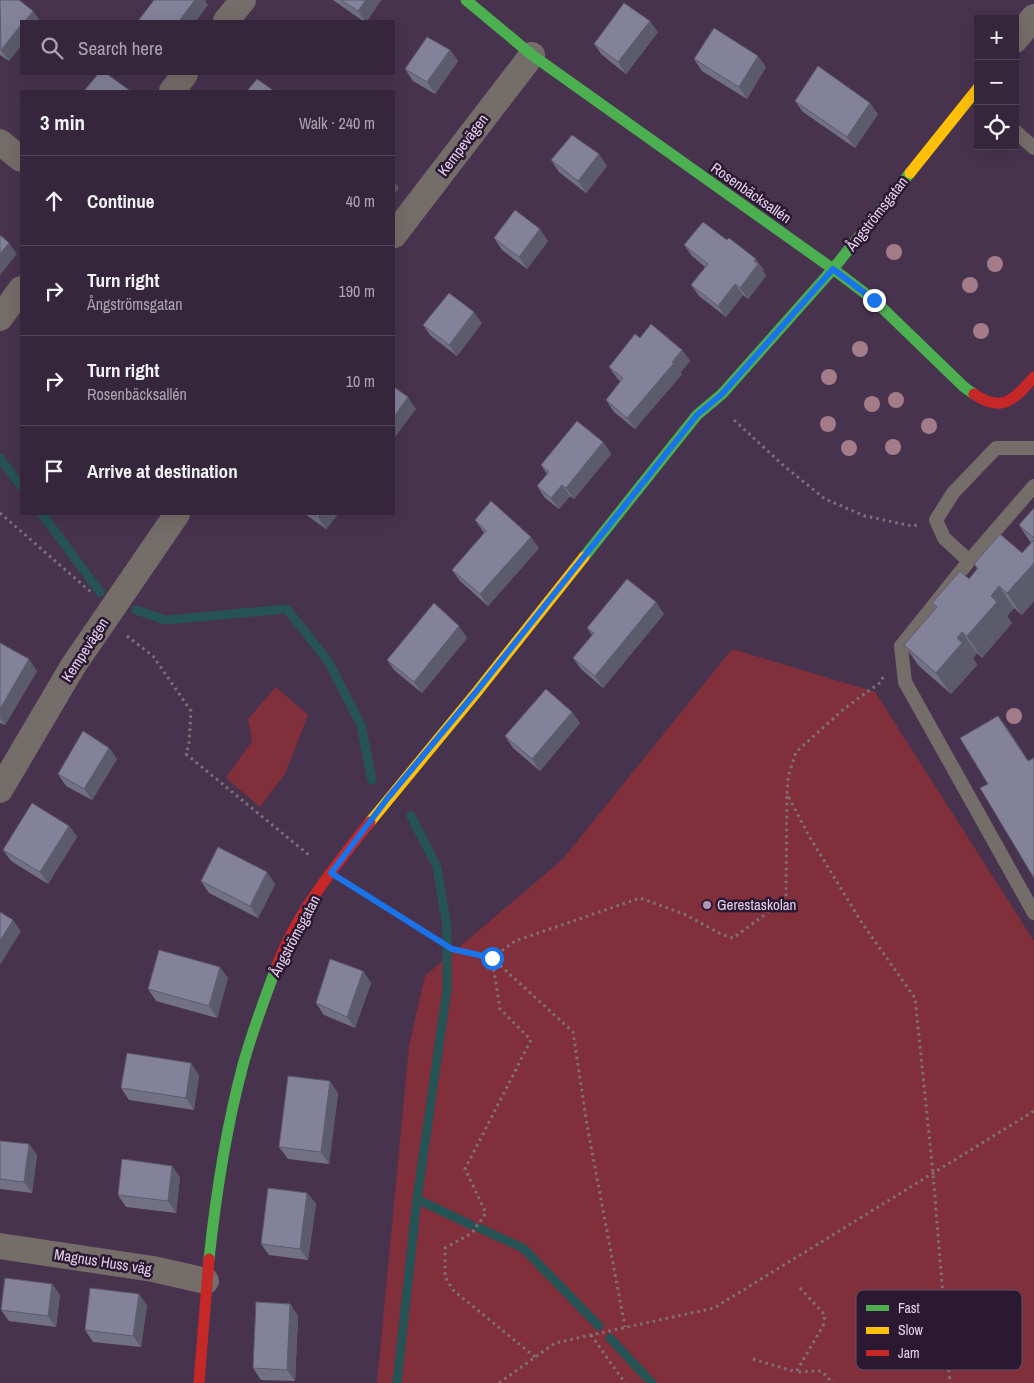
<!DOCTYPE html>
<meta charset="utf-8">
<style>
body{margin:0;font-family:"Archivo Narrow",sans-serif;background:#413246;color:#f1f3f6}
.controls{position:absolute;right:15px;top:15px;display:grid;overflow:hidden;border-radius:0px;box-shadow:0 5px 20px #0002}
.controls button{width:45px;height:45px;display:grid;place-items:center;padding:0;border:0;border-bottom:1px solid #504355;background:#36263b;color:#f1f3f6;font:25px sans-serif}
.stop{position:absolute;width:15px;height:15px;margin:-11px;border:4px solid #1a73e8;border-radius:50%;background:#fff}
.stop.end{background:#1a73e8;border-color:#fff;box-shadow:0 1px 5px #0008}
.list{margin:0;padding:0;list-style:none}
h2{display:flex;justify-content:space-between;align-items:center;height:65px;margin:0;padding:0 20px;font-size:21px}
h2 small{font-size:16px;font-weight:400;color:#aaa5af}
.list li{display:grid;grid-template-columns:32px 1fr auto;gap:15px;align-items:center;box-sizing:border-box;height:90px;padding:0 20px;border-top:1px solid #504355}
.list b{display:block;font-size:19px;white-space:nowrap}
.list p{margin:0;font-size:16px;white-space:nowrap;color:#aaa5af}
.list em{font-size:16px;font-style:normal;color:#aaa5af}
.icon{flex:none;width:28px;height:28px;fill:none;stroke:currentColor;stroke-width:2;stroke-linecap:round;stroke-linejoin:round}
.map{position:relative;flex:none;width:1034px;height:1383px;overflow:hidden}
.search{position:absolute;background:#36263b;box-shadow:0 5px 20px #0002;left:20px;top:20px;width:375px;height:55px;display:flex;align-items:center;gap:12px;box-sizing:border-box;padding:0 18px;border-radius:0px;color:#aaa5af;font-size:19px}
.panel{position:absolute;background:#36263b;box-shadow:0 5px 20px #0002;left:20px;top:90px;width:375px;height:425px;border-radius:0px}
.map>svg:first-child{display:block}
.green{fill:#822f3c}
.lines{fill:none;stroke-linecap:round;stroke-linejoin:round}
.stream{stroke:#255356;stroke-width:9}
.path{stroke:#7d7377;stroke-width:3;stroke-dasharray:2.5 4;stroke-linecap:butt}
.lane{stroke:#756d69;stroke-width:14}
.street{stroke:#756d69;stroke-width:26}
.fast{stroke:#4caf50;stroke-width:11}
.slow{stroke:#ffc107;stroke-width:11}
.jam{stroke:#c62828;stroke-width:11}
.tree{fill:#a47c89}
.wall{fill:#717084}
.shaded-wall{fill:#5c5b6c}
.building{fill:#83829a;stroke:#5c5b6c}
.route{stroke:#1a73e8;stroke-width:6}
.poi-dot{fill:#ad98b6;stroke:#2a1930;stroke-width:2}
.labels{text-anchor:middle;stroke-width:5;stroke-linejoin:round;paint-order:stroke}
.street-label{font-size:15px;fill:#e4ceed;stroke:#2a1930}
.poi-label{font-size:15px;fill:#e4ceed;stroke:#2a1930;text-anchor:start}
.key{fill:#2a1930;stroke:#624f69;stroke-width:1}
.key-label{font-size:14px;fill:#e4ceed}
</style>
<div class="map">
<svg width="1034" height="1383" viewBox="0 0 1034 1383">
<rect width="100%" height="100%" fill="#48334f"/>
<path class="green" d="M732 649 875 692 1034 941V1383H377L409 1046 425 976 563 859Z
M276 687 308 715 285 774 260 807 226 778 252 741 248 719Z"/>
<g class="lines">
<path class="stream" d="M0 458 21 486
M42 514 100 592
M136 610 165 620 287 609 328 661 361 725 372 780
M417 1199 471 1225
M479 1228 523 1248 599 1326
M610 1338 652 1383
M397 1383 417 1199 447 989V927L437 867 411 816"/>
<path class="path" d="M734 420 784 466 825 499 865 516 912 526 917 525
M0 513 92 593
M127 636 153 656 191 711 189 744 186 754 310 856
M883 677 881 682 845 708 796 752 788 777 787 794 809 836 862 923 915 998 933 1173 950 1383
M353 887 452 949 492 958 573 1032 587 1125 625 1327
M800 1288 825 1315 823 1326 796 1372 821 1371 833 1383
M591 1335 625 1383
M535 1357 453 1290 445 1277V1248L472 1233 486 1213 465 1169 531 1040 500 1009 492 958 515 941 640 898 684 914 721 934 733 938 786 899 787 794
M753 1359 796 1372
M499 1383 555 1343 714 1308 1034 1111"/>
<path class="lane" d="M1015 131 1034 148
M1034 486 969 561 901 646 905 682 1034 913
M969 561 944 538 936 520 953 493 996 448H1034"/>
<path class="street" d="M226 21 243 0
M1015 40 1034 17
M172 91 185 74
M0 142 21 159
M394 235 532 55
M0 318 21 289
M0 790 73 666 177 514
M0 1246 153 1269 206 1281"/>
<path class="fast" d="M466 0 532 55 833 269 874 300 964 387 974 394
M584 557 697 415 722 394 833 269 910 173
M209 1259C216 1194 226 1128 243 1065 252 1032 264 1000 276 968"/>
<path class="slow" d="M910 173 978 88
M370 822 476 693 584 557"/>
<path class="jam" d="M974 394C1003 414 1014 399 1034 377
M276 968C296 914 335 866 370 822
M199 1383 209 1259"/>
</g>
<g class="tree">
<circle cx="894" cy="252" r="8"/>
<circle cx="995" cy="264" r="8"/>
<circle cx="970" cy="285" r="8"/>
<circle cx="981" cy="331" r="8"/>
<circle cx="860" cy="349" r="8"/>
<circle cx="829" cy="377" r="8"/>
<circle cx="896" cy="400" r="8"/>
<circle cx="872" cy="404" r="8"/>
<circle cx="828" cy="424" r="8"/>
<circle cx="929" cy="426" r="8"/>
<circle cx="893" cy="447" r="8"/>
<circle cx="849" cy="448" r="8"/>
<circle cx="1014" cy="716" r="8"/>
</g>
<path class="wall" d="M0 0 33 11 40 21H21L9 61 0 55Z
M333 0H381L367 21H363Z
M658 32 626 74 602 55 594 44Z
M450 50 458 61 435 94 413 81 405 69Z
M694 59 766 67 747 99 702 71Z
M795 101 878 114 855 148 803 112Z
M551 160 607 166 586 193 559 172Z
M494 238 548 241 527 269 502 250Z
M727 240 764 270 763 271 766 276 748 299 743 295 726 317 699 296 691 285 705 267 692 256 684 245Z
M482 323 457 356 431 336 423 325Z
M640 338 682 350 690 361 680 373 682 374 635 429 614 412 606 400 621 382 617 378 609 367Z
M603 442 611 454 574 499 570 496 559 509 545 498 537 486 547 474 541 465Z
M1034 508V601L1022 615 1014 608 1007 616 1012 623 982 658 977 653 973 658 977 665 951 694 919 666 904 645 936 609 932 603 969 579 977 569 974 564 1022 553 1031 543 1019 525Z
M305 514H338L326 529Z
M475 520 539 548 488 606 460 581 452 570 484 533Z
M664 614 603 688 581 669 573 658 592 635 587 628Z
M467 638 422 693 395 671 387 660Z
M0 643 37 671 5 725 0 723Z
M572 712 580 723 540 771 513 748 505 736Z
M109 748 117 759 92 800 66 786 58 774Z
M69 826 77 837 48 884 11 861 3 850Z
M201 881 275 884 258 918 209 893Z
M363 971 371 983 355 1028 324 1015 316 1003Z
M228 978 217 1018 156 1001 148 989Z
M199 1075 194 1110 129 1100 121 1088Z
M338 1093 329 1164 288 1159 279 1147Z
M0 1141 29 1144 37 1155 32 1193 0 1189Z
M180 1177 176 1213 126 1207 118 1195Z
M307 1193 316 1204 308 1260 269 1255 261 1244Z
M52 1284 60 1295 56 1327 9 1321 1 1310Z
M290 1304 298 1316 295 1381 261 1380 253 1368Z
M147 1305 141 1347 93 1342 85 1330Z"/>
<path class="shaded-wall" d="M195 0H205L208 5 196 21H179Z
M366 0H381L367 21H365L358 11Z
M33 11 40 21H25Z
M650 21 658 32 626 74 618 62Z
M21 25V46L9 61 1 50Z
M450 50 458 61 435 94 427 82Z
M758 56 766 67 747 99 739 87Z
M870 103 878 114 855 148 847 137Z
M599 154 607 166 586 193 578 181Z
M394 181 399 188 394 195Z
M540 229 548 241 527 269 519 257Z
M9 243 17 254 0 275V254Z
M756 259 764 270 763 271 766 276 748 299 740 288Z
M735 284 743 295 726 317 718 306Z
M474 312 482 323 457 356 449 345Z
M682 350 690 361 680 373 682 374 635 429 627 418Z
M408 397 416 409 395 437 394 435V417Z
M603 442 611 454 574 499 566 488Z
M562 485 570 496 559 509 551 498Z
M321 514H338L326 529 318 517Z
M531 537 539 548 488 606 480 594Z
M1034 563V601L1022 615 1007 593Z
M999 586 1014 608 1007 616 1012 623 982 658 967 636 991 596Z
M656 602 664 614 603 688 595 676Z
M459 626 467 638 422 693 414 682Z
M962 632 977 653 973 658 977 665 951 694 936 673 957 638Z
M29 659 37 671 5 725 0 718V709Z
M572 712 580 723 540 771 532 759Z
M998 716 1010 732 1034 770Z
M109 748 117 759 92 800 84 789Z
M69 826 77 837 48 884 40 872Z
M267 872 275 884 258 918 250 906Z
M13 920 21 931 0 965V941Z
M220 967 228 978 217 1018 209 1006Z
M363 971 371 983 355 1028 347 1017Z
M191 1063 199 1075 194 1110 186 1098Z
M330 1081 338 1093 329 1164 321 1152Z
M29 1144 37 1155 32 1193 24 1182Z
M172 1166 180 1177 176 1213 168 1201Z
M307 1193 316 1204 308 1260 300 1249Z
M52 1284 60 1295 56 1327 48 1316Z
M139 1294 147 1305 141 1347 133 1336Z
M290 1304 298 1316 295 1381 287 1370Z"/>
<path class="building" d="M0 0H19L33 11 25 21H21V25L1 50Z
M154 0H195L179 21H138Z
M341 0H366L358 11Z
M624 3 650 21 618 62 594 44Z
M714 28 758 56 739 87 694 59Z
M427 37 450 50 427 82 405 69Z
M818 66 870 103 847 137 795 101Z
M98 74H107L129 90 127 91H84Z
M257 79 274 91H247Z
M572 135 599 154 578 181 551 160Z
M515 210 540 229 519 257 494 238Z
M703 222 727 240 729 238 756 259 754 261 758 264 740 288 735 284 718 306 691 285 708 264 684 245Z
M0 235 9 243 0 254Z
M449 293 474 312 449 345 423 325Z
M651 324 682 350 672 362 674 363 627 418 606 400 623 378 609 367 635 334 640 338Z
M394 387 408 397 394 417Z
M577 421 603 442 566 488 562 485 551 498 537 486 549 472 541 465Z
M491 501 531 537 480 594 452 570 486 531 475 520Z
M1034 508V538L1019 525Z
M313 514H321L318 517Z
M1000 534 1022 553 1034 540V563L1007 593 999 586 991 596 997 602 967 636 962 632 957 638 962 643 936 673 904 645 937 607 932 603 960 571 969 579 978 568 974 564Z
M627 579 656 602 595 676 573 658 594 633 587 628Z
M434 603 459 626 414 682 387 660Z
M0 643 29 659 0 709Z
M546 689 572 712 532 759 505 736Z
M998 716 1028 761 1034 758V878L980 788 988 784 960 738Z
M83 731 109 748 84 789 58 774Z
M32 803 69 826 40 872 3 850Z
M218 847 267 872 250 906 201 881Z
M0 912 13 920 0 941Z
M159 950 220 967 209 1006 148 989Z
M330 959 363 971 347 1017 316 1003Z
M127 1053 191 1063 186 1098 121 1088Z
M288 1076 330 1081 321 1152 279 1147Z
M0 1141 29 1144 24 1182 0 1179Z
M122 1159 172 1166 168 1201 118 1195Z
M268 1188 307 1193 300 1249 261 1244Z
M5 1278 52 1284 48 1316 1 1310Z
M90 1288 139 1294 133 1336 85 1330Z
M256 1302 290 1304 287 1370 253 1368Z"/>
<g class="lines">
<path class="route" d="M492 958 452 949 331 873 387 799 476 692 697 415 722 394 833 269 874 300"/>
</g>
<circle class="poi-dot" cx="707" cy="905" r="5"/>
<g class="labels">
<g class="street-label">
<text transform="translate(463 145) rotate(-53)" y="5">Kempevägen</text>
<text transform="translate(751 193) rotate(35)" y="5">Rosenbäcksallén</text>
<text transform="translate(877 214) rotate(-52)" y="5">Ångströmsgatan</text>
<text transform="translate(85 650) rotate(-57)" y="5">Kempevägen</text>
<text transform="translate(295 936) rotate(-62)" y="5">Ångströmsgatan</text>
<text transform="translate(103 1262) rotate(9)" y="5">Magnus Huss väg</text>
</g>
<g class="poi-label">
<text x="717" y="910">Gerestaskolan</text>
</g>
</g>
<rect x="856" y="1290" width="166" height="80" rx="8" class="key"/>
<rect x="866" y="1305" width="23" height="6" fill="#4caf50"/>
<rect x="866" y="1327" width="23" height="7" fill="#ffc107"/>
<rect x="866" y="1350" width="23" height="6" fill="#c62828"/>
<g class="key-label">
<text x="898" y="1313">Fast</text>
<text x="898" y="1335">Slow</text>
<text x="898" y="1358">Jam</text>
</g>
</svg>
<div class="controls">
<button>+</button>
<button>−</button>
<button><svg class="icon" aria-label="locate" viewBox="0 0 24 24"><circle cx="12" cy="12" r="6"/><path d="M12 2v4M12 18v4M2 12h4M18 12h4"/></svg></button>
</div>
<div class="stop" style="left:492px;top:958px"></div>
<div class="stop end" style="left:874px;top:300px"></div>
<div class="search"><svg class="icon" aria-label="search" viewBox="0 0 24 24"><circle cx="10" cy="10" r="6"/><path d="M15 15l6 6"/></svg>Search here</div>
<section class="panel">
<h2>3 min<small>Walk · 240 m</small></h2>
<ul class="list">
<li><svg class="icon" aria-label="ahead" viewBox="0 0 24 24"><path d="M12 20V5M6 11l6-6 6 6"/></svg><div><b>Continue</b></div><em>40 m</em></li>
<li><svg class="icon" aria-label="right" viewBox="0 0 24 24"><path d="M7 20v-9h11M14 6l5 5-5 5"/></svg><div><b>Turn right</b><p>Ångströmsgatan</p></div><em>190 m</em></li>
<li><svg class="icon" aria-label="right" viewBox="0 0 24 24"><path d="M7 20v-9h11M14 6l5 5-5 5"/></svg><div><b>Turn right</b><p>Rosenbäcksallén</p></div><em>10 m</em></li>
<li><svg class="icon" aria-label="arrive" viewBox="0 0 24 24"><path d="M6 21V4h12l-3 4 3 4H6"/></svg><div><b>Arrive at destination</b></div></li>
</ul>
</section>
</div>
